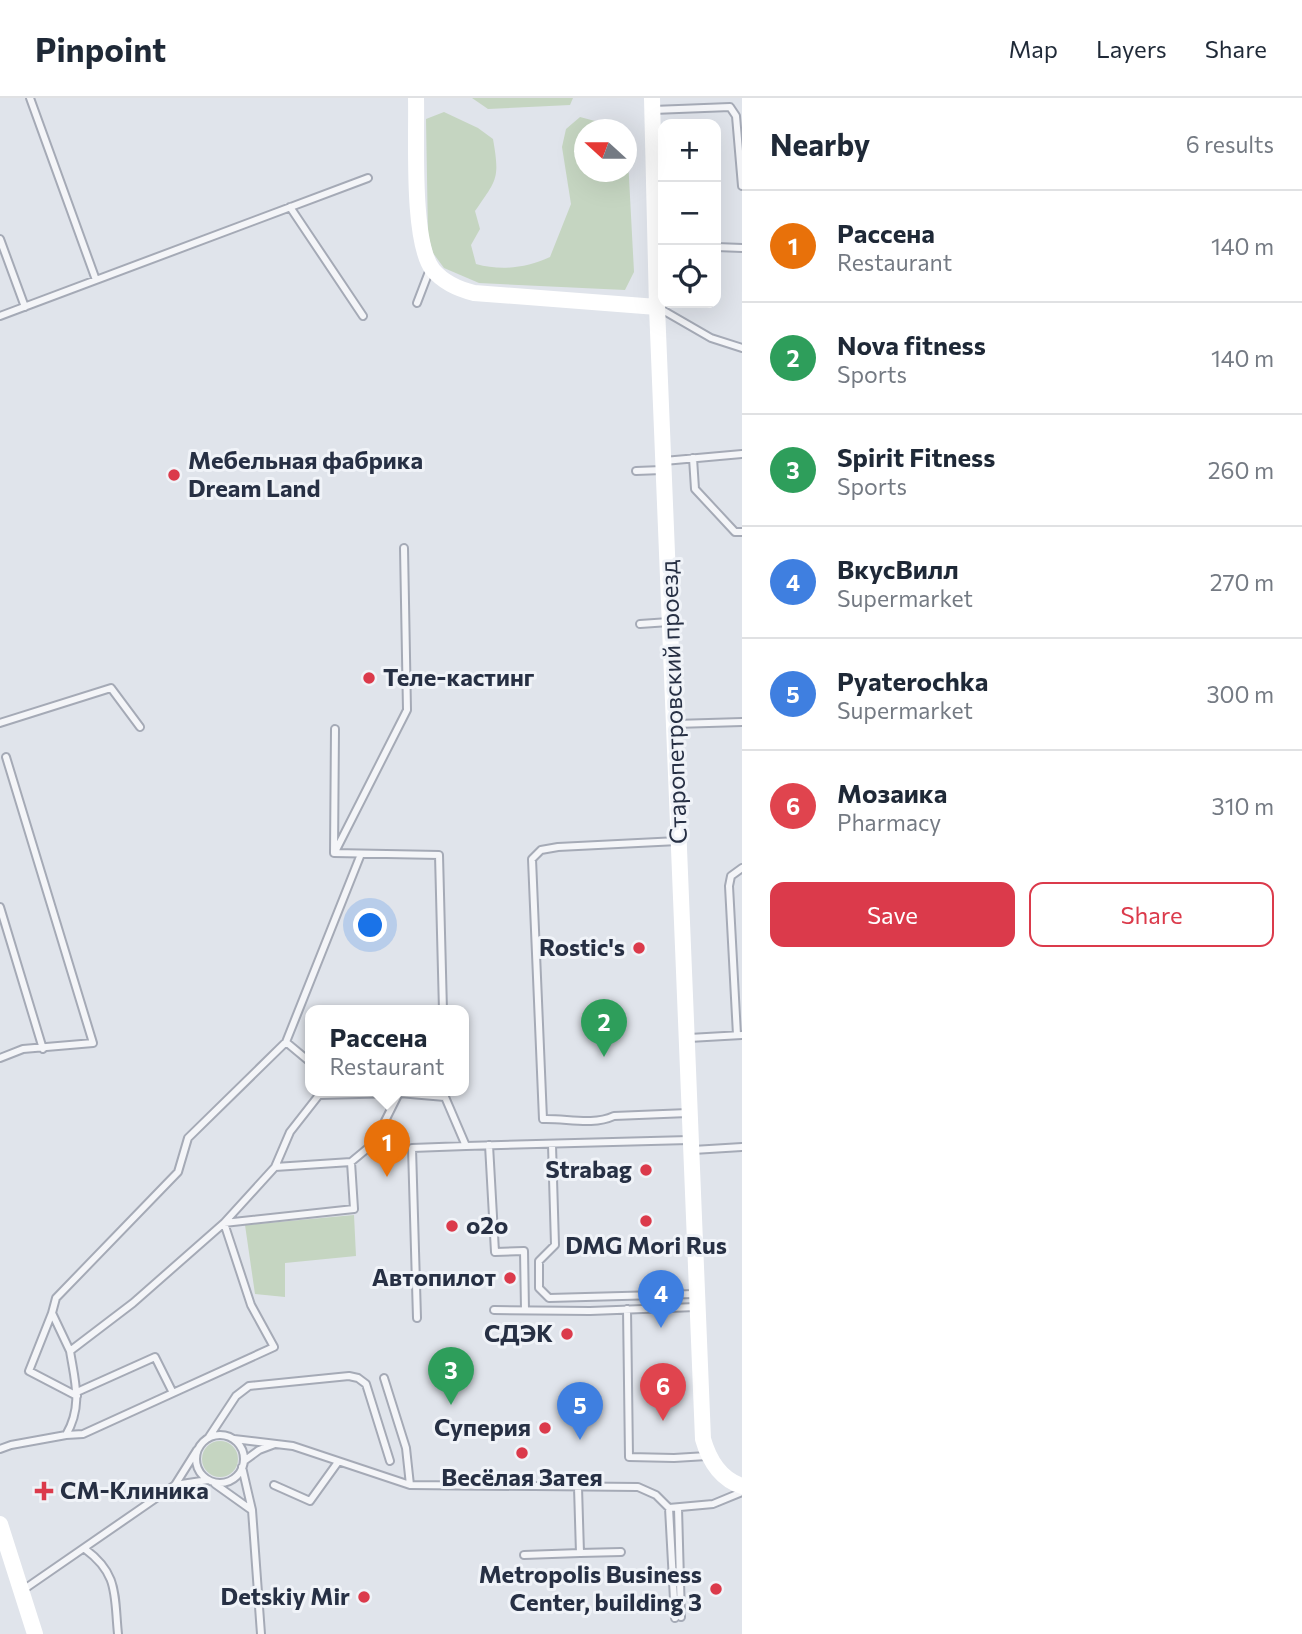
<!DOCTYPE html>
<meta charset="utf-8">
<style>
body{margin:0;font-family:Commissioner,sans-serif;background:#f2f2f3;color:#1f2937}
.controls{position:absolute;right:21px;top:21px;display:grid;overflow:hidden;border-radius:14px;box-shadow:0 7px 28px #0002}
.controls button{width:63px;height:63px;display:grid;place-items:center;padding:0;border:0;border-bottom:2px solid #e0e1e3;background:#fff;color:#1f2937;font:35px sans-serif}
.compass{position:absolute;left:574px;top:21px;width:63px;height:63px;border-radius:50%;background:#fff;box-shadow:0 7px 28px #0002;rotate:291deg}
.you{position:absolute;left:371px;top:828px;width:24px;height:24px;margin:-18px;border:5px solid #fff;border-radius:50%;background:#1a73e8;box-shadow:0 0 0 10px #1a73e833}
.badge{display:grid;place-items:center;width:46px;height:46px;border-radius:50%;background:#db3a4b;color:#fff;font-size:23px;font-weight:700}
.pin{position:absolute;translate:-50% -58px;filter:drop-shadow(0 2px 4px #0008)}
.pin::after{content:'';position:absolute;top:37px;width:24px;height:21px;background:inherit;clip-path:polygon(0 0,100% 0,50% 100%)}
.popup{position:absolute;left:305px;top:907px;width:164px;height:91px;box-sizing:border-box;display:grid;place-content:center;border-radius:14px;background:#fff;filter:drop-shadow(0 2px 5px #0005);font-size:23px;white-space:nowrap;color:#747a83}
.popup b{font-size:26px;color:#1f2937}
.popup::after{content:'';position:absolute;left:50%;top:100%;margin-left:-14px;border:14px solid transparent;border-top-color:#fff}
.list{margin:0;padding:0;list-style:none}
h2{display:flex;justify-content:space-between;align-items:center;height:91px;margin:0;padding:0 28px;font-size:30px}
h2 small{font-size:23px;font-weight:400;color:#747a83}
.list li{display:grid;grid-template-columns:46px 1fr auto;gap:21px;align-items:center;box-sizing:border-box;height:112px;padding:0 28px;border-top:2px solid #e0e1e3}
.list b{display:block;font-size:26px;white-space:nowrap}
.list p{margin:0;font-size:23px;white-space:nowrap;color:#747a83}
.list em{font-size:23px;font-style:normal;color:#747a83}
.actions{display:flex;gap:14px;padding:21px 28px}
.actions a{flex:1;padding:16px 0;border:2px solid #db3a4b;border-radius:14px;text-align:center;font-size:24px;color:#db3a4b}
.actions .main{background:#db3a4b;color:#fff}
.icon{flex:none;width:38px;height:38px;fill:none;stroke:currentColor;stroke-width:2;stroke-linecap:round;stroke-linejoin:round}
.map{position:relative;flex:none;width:742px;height:1536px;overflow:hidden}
header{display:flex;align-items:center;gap:42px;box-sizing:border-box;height:98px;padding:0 35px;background:#fff;border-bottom:2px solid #e0e1e3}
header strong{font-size:33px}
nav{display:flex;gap:38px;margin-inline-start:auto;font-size:24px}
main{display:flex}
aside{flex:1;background:#fff}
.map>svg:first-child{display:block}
.green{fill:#c5d5c1}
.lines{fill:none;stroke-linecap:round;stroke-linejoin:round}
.lane-casing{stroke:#a5aab6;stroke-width:10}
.lane{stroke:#f4f5f8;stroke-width:6}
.secondary{stroke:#fff;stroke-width:16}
.poi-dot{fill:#db3a4b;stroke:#f0f3f8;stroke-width:2.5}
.labels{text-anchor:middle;stroke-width:6;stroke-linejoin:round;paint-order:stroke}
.poi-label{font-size:24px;font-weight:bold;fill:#273044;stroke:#f0f3f8;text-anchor:end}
.street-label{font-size:24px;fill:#273044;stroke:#f0f3f8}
</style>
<header>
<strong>Pinpoint</strong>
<nav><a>Map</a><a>Layers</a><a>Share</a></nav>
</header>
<main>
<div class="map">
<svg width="742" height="1536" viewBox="0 0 742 1536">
<rect width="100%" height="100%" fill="#e0e4eb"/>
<path class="green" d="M472 0H573L570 7 488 11Z
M444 14 478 30 493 41C500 81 497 81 475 113L480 131 471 147 476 166C501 173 526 170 550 159L571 106 562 49 566 31 580 19 625 31 584 32V74H626L627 42 634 174 625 192 479 185 444 170 433 155 428 137 426 21Z
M354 1117 356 1158 285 1165V1199L255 1196 245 1127Z
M202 1361a18 18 0 1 1 36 0a18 18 0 1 1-36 0Z"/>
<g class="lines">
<defs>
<path id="lane" d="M30 0 96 182
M653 12 730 9 736 18 742 88
M290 109 363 218
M0 141 25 209
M716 149 742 150
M417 205 430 171
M659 210 711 240 742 250
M0 218 368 80
M693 360 695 391 735 434H742
M664 363 742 356
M636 373 662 372
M640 526 669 524
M0 625 111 590 140 629
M675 626 742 624
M335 631 334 755 439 757 443 913
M678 743 558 749 541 752 532 761 543 1021C566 1020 592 1028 614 1018L688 1015
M335 754 407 612 404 450
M0 809 43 951
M737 937 729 788 731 778 742 770
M689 940 742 937
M286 944 361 756
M0 960 23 951 93 945 6 659
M310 964 286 944 188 1040 178 1074 56 1200 52 1215 70 1253 133 1205 224 1125 275 1069 290 1034 319 997 318 993
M445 993V999L466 1048 689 1042
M319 997 399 995 445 999
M489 1047 495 1154 524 1153 525 1212
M552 1047 555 1147 539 1163V1190L549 1200 695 1196
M693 1052 742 1049
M275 1069 351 1064 374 1045 399 995
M627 1211 629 1359 674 1360 707 1358
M494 1212 590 1213 696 1209
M52 1215 29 1273 77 1298
M417 1220 412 1050 466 1048
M384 1280 406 1350 410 1387
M173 1295 274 1249 251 1207 224 1125 354 1111 351 1064
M196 1361a24 24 0 1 1 48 0a24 24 0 1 1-48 0Z
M66 1337 83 1336 173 1295 155 1259 77 1294
M209 1339 236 1298 249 1288 349 1278 358 1280 366 1286 390 1363
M234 1341 293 1348 410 1387 638 1389 656 1397 669 1410 713 1406 742 1394
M0 1351 11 1347 66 1337C83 1308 75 1284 70 1253
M244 1363 259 1352 275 1346
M242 1369 252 1412 261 1536
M215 1386 250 1411
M175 1387 208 1382
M274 1387 310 1403 338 1364
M669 1410 675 1520
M678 1410 681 1519
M85 1451C119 1476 114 1497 118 1536
M580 1455 621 1454
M524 1457 580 1455 578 1389
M23 1492 175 1387 197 1352"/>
</defs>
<use href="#lane" class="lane-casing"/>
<use href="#lane" class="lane"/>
<path class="secondary" d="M416 0C417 37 411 145 433 172 444 185 458 191 474 195L657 209 703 1341C709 1362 720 1381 742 1388
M652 0 657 209
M0 1426 35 1536"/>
</g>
<g class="poi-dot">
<circle cx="174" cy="377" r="7"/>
<circle cx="369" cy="580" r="7"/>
<circle cx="639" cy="850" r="7"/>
<circle cx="646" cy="1072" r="7"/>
<circle cx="646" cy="1123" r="7"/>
<circle cx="452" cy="1128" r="7"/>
<circle cx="510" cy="1180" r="7"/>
<circle cx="567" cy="1236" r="7"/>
<circle cx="545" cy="1330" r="7"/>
<circle cx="522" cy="1355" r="7"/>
<path d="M40.5 1382.5h7v7h7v7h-7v7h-7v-7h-7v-7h7z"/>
<circle cx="716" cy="1491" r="7"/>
<circle cx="364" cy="1499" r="7"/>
</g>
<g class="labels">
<g class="poi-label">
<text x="188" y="371" text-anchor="start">Мебельная фабрика<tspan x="188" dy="28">Dream Land</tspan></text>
<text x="383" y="588" text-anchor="start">Теле-кастинг</text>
<text x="625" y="858">Rostic's</text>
<text x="632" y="1080">Strabag</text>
<text x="466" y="1136" text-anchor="start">o2o</text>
<text x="646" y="1156" text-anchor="middle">DMG Mori Rus</text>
<text x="496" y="1188">Автопилот</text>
<text x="553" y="1244">СДЭК</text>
<text x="531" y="1338">Суперия</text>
<text x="522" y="1388" text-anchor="middle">Весёлая Затея</text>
<text x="60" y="1401" text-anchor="start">СМ-Клиника</text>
<text x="702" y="1485">Metropolis Business<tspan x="702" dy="28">Center, building 3</tspan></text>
<text x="350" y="1507">Detskiy Mir</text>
</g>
<g class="street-label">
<text transform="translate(674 604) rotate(-92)" y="8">Старопетровский проезд</text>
</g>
</g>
</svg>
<div class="controls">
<button>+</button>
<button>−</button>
<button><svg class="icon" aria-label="locate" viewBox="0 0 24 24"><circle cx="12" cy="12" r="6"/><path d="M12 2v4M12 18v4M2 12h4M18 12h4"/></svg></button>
</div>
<svg class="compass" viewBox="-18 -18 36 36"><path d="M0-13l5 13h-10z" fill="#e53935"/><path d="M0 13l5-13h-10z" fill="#747a83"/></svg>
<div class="you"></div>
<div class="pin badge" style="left:387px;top:1079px;background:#e8710a">1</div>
<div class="popup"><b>Рассена</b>Restaurant</div>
<div class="pin badge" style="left:604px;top:959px;background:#2e9e5b">2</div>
<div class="pin badge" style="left:451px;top:1307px;background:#2e9e5b">3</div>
<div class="pin badge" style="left:661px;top:1230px;background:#3f7fe0">4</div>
<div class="pin badge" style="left:580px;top:1342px;background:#3f7fe0">5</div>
<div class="pin badge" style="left:663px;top:1323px;background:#e0444e">6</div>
</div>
<aside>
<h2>Nearby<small>6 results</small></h2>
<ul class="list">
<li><span class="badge" style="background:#e8710a">1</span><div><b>Рассена</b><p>Restaurant</p></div><em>140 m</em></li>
<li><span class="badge" style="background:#2e9e5b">2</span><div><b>Nova fitness</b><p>Sports</p></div><em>140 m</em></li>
<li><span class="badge" style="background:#2e9e5b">3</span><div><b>Spirit Fitness</b><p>Sports</p></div><em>260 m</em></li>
<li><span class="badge" style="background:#3f7fe0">4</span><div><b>ВкусВилл</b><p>Supermarket</p></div><em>270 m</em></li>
<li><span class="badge" style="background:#3f7fe0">5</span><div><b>Pyaterochka</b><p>Supermarket</p></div><em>300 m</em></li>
<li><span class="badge" style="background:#e0444e">6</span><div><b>Мозаика</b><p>Pharmacy</p></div><em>310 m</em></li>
</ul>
<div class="actions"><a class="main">Save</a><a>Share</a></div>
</aside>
</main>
